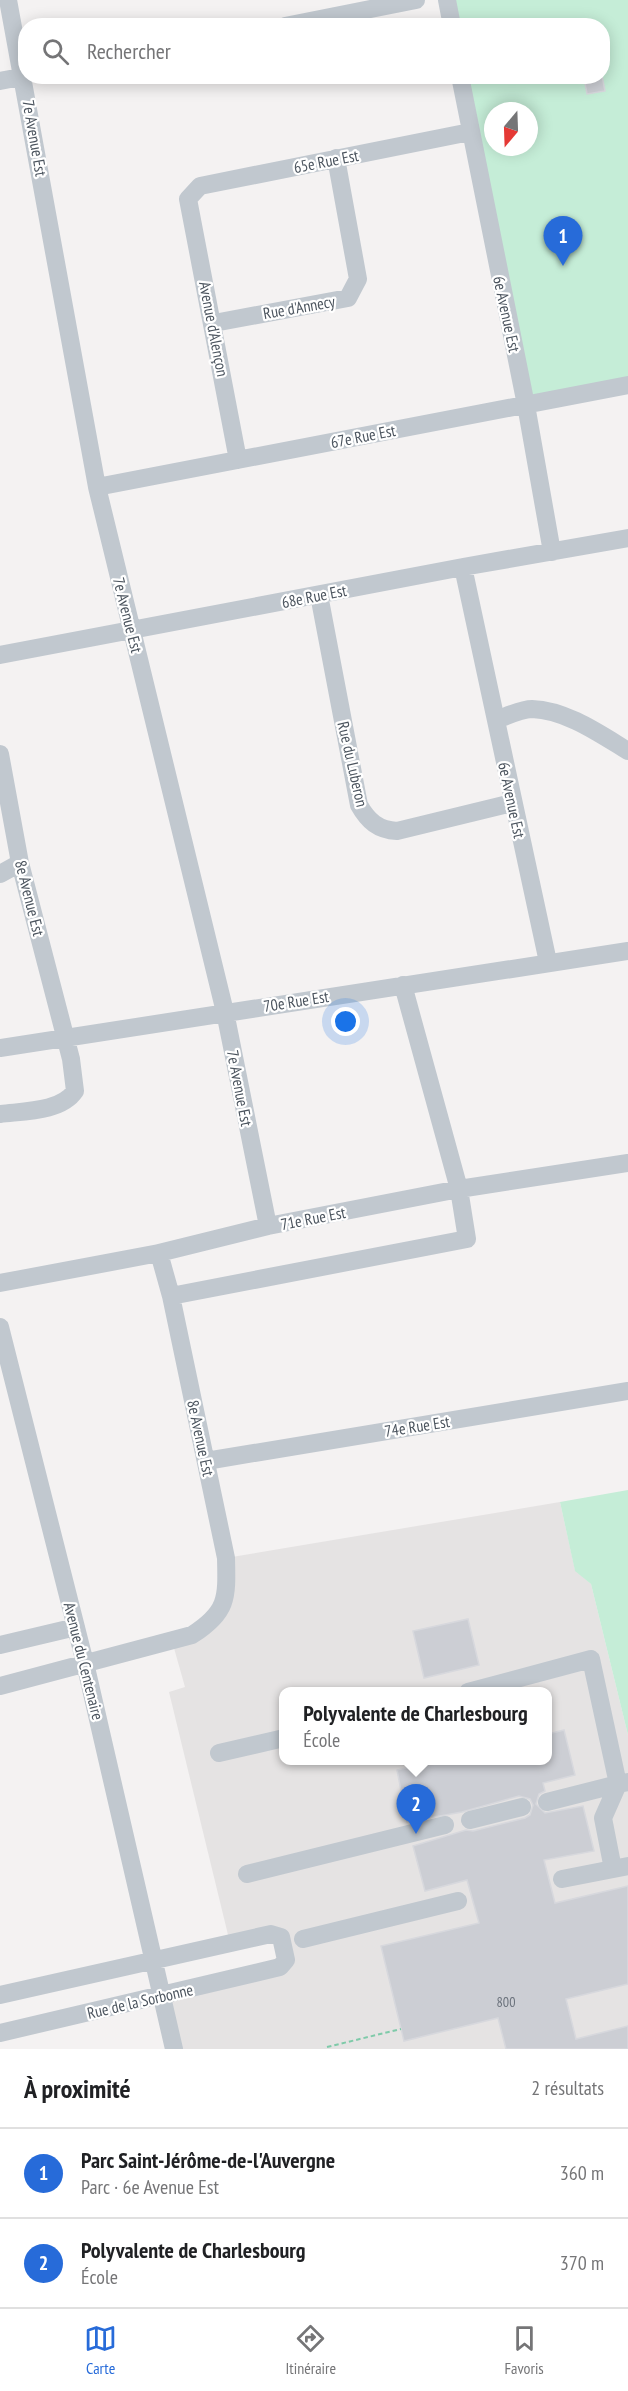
<!DOCTYPE html>
<html lang="fr">
<meta charset="utf-8">
<style>
body{margin:0;font-family:"PT Sans Narrow",sans-serif;background:#f2f2f2;color:#202124}
.compass{position:absolute;left:484px;top:102px;width:54px;height:54px;border-radius:50%;background:#fff;box-shadow:0 3px 15px #0003;rotate:199deg}
.you{position:absolute;left:346px;top:1022px;width:21px;height:21px;margin:-15px;border:4px solid #fff;border-radius:50%;background:#1a73e8;box-shadow:0 0 0 9px #1a73e833}
.badge{display:grid;place-items:center;width:39px;height:39px;border-radius:50%;background:#276bd9;color:#fff;font-size:20px;font-weight:700}
.pin{position:absolute;translate:-50% -50px;filter:drop-shadow(0 2px 3px #0008)}
.pin::after{content:'';position:absolute;top:32px;width:21px;height:18px;background:inherit;clip-path:polygon(0 0,100% 0,50% 100%)}
.popup{position:absolute;left:279px;top:1687px;width:273px;height:78px;box-sizing:border-box;display:grid;place-content:center;border-radius:12px;background:#fff;filter:drop-shadow(0 2px 4px #0005);font-size:20px;white-space:nowrap;color:#757577}
.popup b{font-size:22px;color:#202124}
.popup::after{content:'';position:absolute;left:50%;top:100%;margin-left:-12px;border:12px solid transparent;border-top-color:#fff}
.list{margin:0;padding:0;list-style:none}
h2{display:flex;justify-content:space-between;align-items:center;height:78px;margin:0;padding:0 24px;font-size:26px}
h2 small{font-size:20px;font-weight:400;color:#757577}
.list li{display:grid;grid-template-columns:39px 1fr auto;gap:18px;align-items:center;box-sizing:border-box;height:90px;padding:0 24px;border-top:2px solid #e0e0e0}
.list b{display:block;font-size:22px;white-space:nowrap}
.list p{margin:0;font-size:20px;white-space:nowrap;color:#757577}
.list em{font-size:20px;font-style:normal;color:#757577}
.icon{flex:none;width:33px;height:33px;fill:none;stroke:currentColor;stroke-width:2;stroke-linecap:round;stroke-linejoin:round}
.map{position:relative;flex:none;width:628px;height:2049px;overflow:hidden}
.search{position:absolute;background:#fff;box-shadow:0 3px 15px #0003;left:18px;right:18px;top:18px;height:66px;display:flex;align-items:center;gap:15px;box-sizing:border-box;padding:0 21px;border-radius:24px;color:#757577;font-size:22px}
.sheet{height:258px;background:#fff}
nav{display:flex;justify-content:space-around;align-items:center;box-sizing:border-box;height:84px;border-top:2px solid #e0e0e0;background:#fff;font-size:16px;color:#757577}
nav a{display:grid;justify-items:center;gap:3px}
nav .on{color:#276bd9}
.map>svg:first-child{display:block}
.education{fill:#e5e3e3;fill-rule:evenodd}
.green{fill:#c5edd7;fill-rule:evenodd}
.building{fill:#ccced4;stroke:#d7d8dd;stroke-width:1.5}
.lines{fill:none;stroke-linecap:round;stroke-linejoin:round}
.path{stroke:#7fcaa9;stroke-width:2;stroke-dasharray:4.5 3;stroke-linecap:butt}
.minor{stroke:#c1c8cf;stroke-width:18}
.labels{text-anchor:middle;stroke-width:4.5;stroke-linejoin:round;paint-order:stroke}
.number-label{font-size:14px;fill:#6b727c}
.street-label{font-size:16px;fill:#4b545e;stroke:#fff}
</style>
<div class="map">
<svg width="628" height="2049" viewBox="0 0 628 2049">
<rect width="100%" height="100%" fill="#f4f2f2"/>
<path class="education" d="M560 1502 575 1570 591 1584 628 1735V2049H174L162 1996 280 1967 281 1937 230 1943 169 1692 185 1687 172 1641 214 1621 226 1558ZM284 1692H548V1760H284Z"/>
<path class="green" d="M447 0H628V385L526 405 460 77 602 76V26L452 25ZM493 111H529V147H493Z
M628 1490V1735L591 1584 575 1571 560 1502Z"/>
<path class="building" d="M602 76 605 91 587 94 584 78Z
M468 1619 479 1665 424 1678 413 1631Z
M564 1730 575 1775 543 1783 545 1791 539 1794 536 1804 545 1813 583 1806 594 1851 544 1860 555 1903 628 1886V1984L566 1999 576 2039 628 2026V2049H506L498 2018 404 2041 381 1946 479 1923 467 1880 425 1891 413 1846 466 1830 473 1831 525 1818 530 1815 533 1805 530 1799 519 1796 462 1812 407 1822 397 1770 437 1761H548V1734Z"/>
<g class="lines">
<path class="path" d="M327 2047 401 2029"/>
<path class="minor" d="M8 0 97 487 225 1012 268 1226
M447 0 452 26
M285 26 416 0
M460 76 526 405 552 552
M0 81 26 76
M214 323 348 298 358 279 336 158
M238 460 188 199 200 186 470 132
M97 487 628 385
M463 567 548 962
M319 595 359 805C368 821 378 830 397 831L512 803
M0 655 463 567 628 538
M496 720C507 716 521 709 532 709 566 710 600 734 628 751
M0 754 20 863 71 1059 75 1091C61 1112 23 1111 0 1114
M0 874 20 863
M0 1048 628 951
M0 1283 159 1253 268 1226 459 1189 628 1163
M171 1296 467 1239 459 1189 403 985
M0 1327 85 1663 174 2049
M206 1461 628 1391
M0 1645 76 1627
M0 1686 192 1635C228 1612 227 1598 226 1558L171 1296 159 1253
M468 1692 591 1659 618 1784 628 1782
M219 1753 284 1738
M547 1802 618 1784
M470 1820 522 1807
M613 1869 603 1818 618 1784
M247 1874 445 1825
M562 1879 628 1866
M303 1939 458 1901
M0 1995 271 1934 281 1937 286 1960 280 1967 0 2033"/>
</g>
<g class="labels">
<g class="number-label">
<text x="506" y="2007">800</text>
</g>
<g class="street-label">
<text transform="translate(35 138) rotate(80)" y="6">7e Avenue Est</text>
<text transform="translate(326 161) rotate(-11)" y="6">65e Rue Est</text>
<text transform="translate(299 307) rotate(-10)" y="6">Rue d'Annecy</text>
<text transform="translate(507 314) rotate(78)" y="6">6e Avenue Est</text>
<text transform="translate(214 329) rotate(79)" y="6">Avenue d'Alençon</text>
<text transform="translate(363 436) rotate(-11)" y="6">67e Rue Est</text>
<text transform="translate(314 596) rotate(-11)" y="6">68e Rue Est</text>
<text transform="translate(128 615) rotate(76)" y="6">7e Avenue Est</text>
<text transform="translate(353 764) rotate(77)" y="6">Rue du Luberon</text>
<text transform="translate(512 800) rotate(78)" y="6">6e Avenue Est</text>
<text transform="translate(30 898) rotate(76)" y="6">8e Avenue Est</text>
<text transform="translate(296 1001) rotate(-9)" y="6">70e Rue Est</text>
<text transform="translate(240 1088) rotate(79)" y="6">7e Avenue Est</text>
<text transform="translate(313 1218) rotate(-11)" y="6">71e Rue Est</text>
<text transform="translate(417 1426) rotate(-9)" y="6">74e Rue Est</text>
<text transform="translate(201 1438) rotate(78)" y="6">8e Avenue Est</text>
<text transform="translate(84 1661) rotate(76)" y="6">Avenue du Centenaire</text>
<text transform="translate(140 2001) rotate(-13)" y="6">Rue de la Sorbonne</text>
</g>
</g>
</svg>
<svg class="compass" viewBox="-18 -18 36 36"><path d="M0-13l5 13h-10z" fill="#e53935"/><path d="M0 13l5-13h-10z" fill="#757577"/></svg>
<div class="you"></div>
<div class="pin badge" style="left:563px;top:266px">1</div>
<div class="pin badge" style="left:416px;top:1834px">2</div>
<div class="popup"><b>Polyvalente de Charlesbourg</b>École</div>
<div class="search"><svg class="icon" aria-label="search" viewBox="0 0 24 24"><circle cx="10" cy="10" r="6"/><path d="M15 15l6 6"/></svg>Rechercher</div>
</div>
<section class="sheet">
<h2>À proximité<small>2 résultats</small></h2>
<ul class="list">
<li><span class="badge">1</span><div><b>Parc Saint-Jérôme-de-l'Auvergne</b><p>Parc · 6e Avenue Est</p></div><em>360 m</em></li>
<li><span class="badge">2</span><div><b>Polyvalente de Charlesbourg</b><p>École</p></div><em>370 m</em></li>
</ul>
</section>
<nav>
<a class="on"><svg class="icon" aria-label="map" viewBox="0 0 24 24"><path d="M3 6l6-2 6 2 6-2v14l-6 2-6-2-6 2zM9 4v14M15 6v14"/></svg>Carte</a>
<a><svg class="icon" aria-label="directions" viewBox="0 0 24 24"><path d="M12 3l9 9-9 9-9-9zM9 14v-3h6M13 9l2 2-2 2"/></svg>Itinéraire</a>
<a><svg class="icon" aria-label="saved" viewBox="0 0 24 24"><path d="M7 4h10v16l-5-4-5 4z"/></svg>Favoris</a>
</nav>
